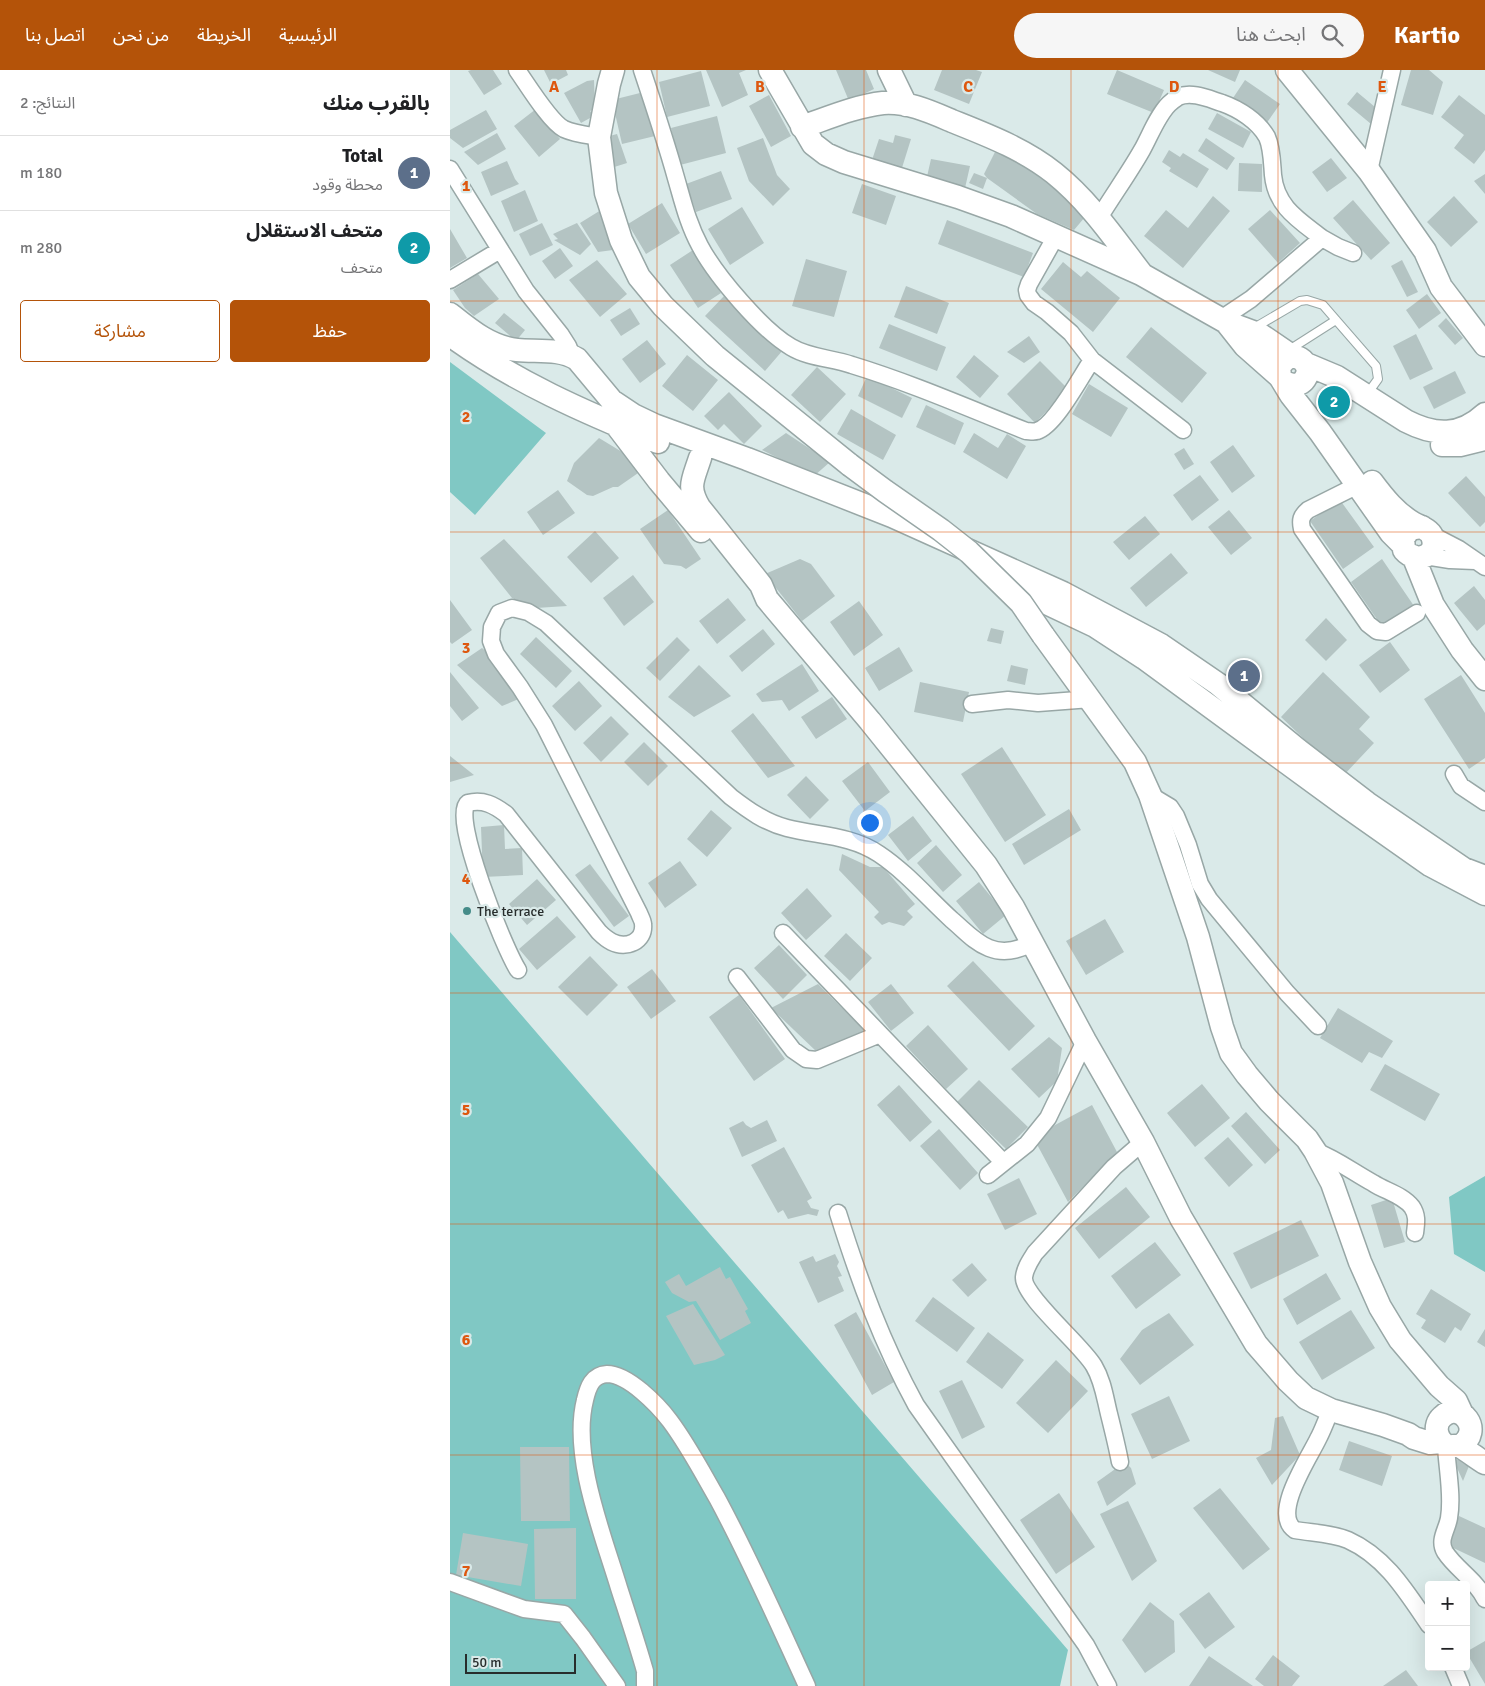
<!DOCTYPE html>
<html lang="ar">
<meta charset="utf-8">
<style>
body{margin:0;font-family:Signika,"Noto Sans Arabic",sans-serif;background:#f6f6f6;color:#202124;direction:rtl}
.controls{position:absolute;right:15px;bottom:15px;display:grid;overflow:hidden;border-radius:5px;box-shadow:0 5px 20px #0002}
.controls button{width:45px;height:45px;display:grid;place-items:center;padding:0;border:0;border-bottom:1px solid #e0e0e0;background:#fff;color:#202124;font:25px sans-serif}
.scale{position:absolute;left:15px;bottom:12px;width:111px;box-sizing:border-box;padding-left:5px;border:2px solid #272d2c;border-top:0;font-size:14px;line-height:18px;white-space:nowrap;color:#272d2c;-webkit-text-stroke:4px #daeae9;paint-order:stroke}
.you{position:absolute;left:419px;top:752px;width:18px;height:18px;margin:-12px;border:4px solid #fff;border-radius:50%;background:#1a73e8;box-shadow:0 0 0 8px #1a73e833}
.badge{display:grid;place-items:center;width:32px;height:32px;border-radius:50%;background:#b45309;color:#fff;font-size:16px;font-weight:700}
.pin{position:absolute;translate:-50% -50%;border:2px solid #fff;box-shadow:0 1px 5px #0006}
.list{margin:0;padding:0;list-style:none}
h2{display:flex;justify-content:space-between;align-items:center;height:65px;margin:0;padding:0 20px;font-size:21px}
h2 small{font-size:16px;font-weight:400;color:#757577}
.list li{display:grid;grid-template-columns:32px 1fr auto;gap:15px;align-items:center;box-sizing:border-box;height:75px;padding:0 20px;border-top:1px solid #e0e0e0}
.list b{display:block;font-size:19px;white-space:nowrap}
.list p{margin:0;font-size:16px;white-space:nowrap;color:#757577}
.list em{font-size:16px;font-style:normal;color:#757577}
.actions{display:flex;gap:10px;padding:15px 20px}
.actions a{flex:1;padding:11px 0;border:1px solid #b45309;border-radius:5px;text-align:center;font-size:18px;color:#b45309}
.actions .main{background:#b45309;color:#fff}
.icon{flex:none;width:28px;height:28px;fill:none;stroke:currentColor;stroke-width:2;stroke-linecap:round;stroke-linejoin:round}
.map{position:relative;flex:none;width:1035px;height:1616px;overflow:hidden;direction:ltr}
header{display:flex;align-items:center;gap:30px;box-sizing:border-box;height:70px;padding:0 25px;background:#b45309;color:#fff}
header strong{font-size:24px}
nav{display:flex;gap:28px;margin-inline-start:auto;font-size:18px}
.search{width:350px;height:45px;background:#f6f6f6;display:flex;align-items:center;gap:12px;box-sizing:border-box;padding:0 18px;border-radius:28px;color:#757577;font-size:19px}
main{display:flex}
aside{flex:1;background:#fff}
.map>svg:first-child{display:block}
.green{fill:#80c8c4}
.building{fill:#b4c4c3}
.lines{fill:none;stroke-linecap:round;stroke-linejoin:round}
.lane-casing{stroke:#98a7a6;stroke-width:10}
.street-casing{stroke:#98a7a6;stroke-width:19}
.secondary-casing{stroke:#98a7a6;stroke-width:25}
.lane{stroke:#fff;stroke-width:8}
.street{stroke:#fff;stroke-width:16}
.secondary{stroke:#fff;stroke-width:22}
.secondary-bridge-casing{stroke:#98a7a6;stroke-width:25;stroke-linecap:butt}
.secondary-bridge{stroke:#fff;stroke-width:22}
.grid{fill:none;stroke:#de570e;stroke-width:1;stroke-opacity:0.55}
.poi-dot{fill:#458c89;stroke:#daeae9;stroke-width:2}
.labels{text-anchor:middle;stroke-width:4.5;stroke-linejoin:round;paint-order:stroke}
.poi-label{font-size:14px;fill:#272d2c;stroke:#daeae9;text-anchor:start}
.grid-label{font-size:16px;text-anchor:middle;font-weight:bold;fill:#de570e;stroke:#daeae9;stroke-width:4.5;stroke-linejoin:round;paint-order:stroke}
</style>
<header>
<strong>Kartio</strong>
<div class="search"><svg class="icon" aria-label="search" viewBox="0 0 24 24"><circle cx="10" cy="10" r="6"/><path d="M15 15l6 6"/></svg>ابحث هنا</div>
<nav><a>الرئيسية</a><a>الخريطة</a><a>من نحن</a><a>اتصل بنا</a></nav>
</header>
<main>
<div class="map">
<svg width="1035" height="1616" viewBox="0 0 1035 1616">
<rect width="100%" height="100%" fill="#daeae9"/>
<path class="green" d="M0 292 96 363 25 445 0 422Z
M0 862 618 1580 610 1616H0Z
M1035 1106V1202L1004 1184 999 1127Z"/>
<path class="building" d="M21 0H43L52 14 34 25 18 1Z
M94 0H116L118 5 101 14Z
M256 0H296L289 3 298 25 272 37Z
M386 0H416L424 19 399 31Z
M492 0H526L532 2 519 34 484 20Z
M667 0 714 20 704 43 657 24Z
M758 0H790L785 12Z
M961 0H979L993 12 983 45 951 35Z
M251 1 260 36 217 47 209 12Z
M144 10 145 39 140 41 142 43 140 48 131 53 114 23 137 11Z
M795 10 830 34 816 54 781 31Z
M194 22 205 66 172 74 162 30Z
M907 22 931 42 921 54 897 34Z
M319 25 341 66 321 77 299 36Z
M1009 25 1035 45V80L1024 94 1004 78 1014 65 991 47Z
M86 39 110 69 89 87 64 56Z
M36 40 47 59 13 78 0 68V60Z
M767 43 801 62 793 78 758 59Z
M267 46 276 83 230 95 221 58Z
M47 63 56 79 28 95 14 82Z
M167 64 177 93 161 98 152 68Z
M445 65 461 69 451 101 421 93 429 69 443 73Z
M313 68 327 105 340 119 323 136 299 111 287 78Z
M756 68 785 88 777 100 748 81Z
M719 80 730 87 733 83 759 99 747 118 719 101 721 98 712 92Z
M545 82 572 94 622 132 635 147 624 160 587 144 537 108 534 104Z
M881 88 897 108 877 122 862 102Z
M481 89 520 96 515 118 476 111Z
M57 91 65 109 69 114 41 126 31 102Z
M789 93 812 94V122L788 121Z
M271 101 282 129 246 142 236 114Z
M524 103 537 108 533 119 519 113Z
M1035 104V124L1024 111Z
M412 114 446 126 436 155 402 143Z
M75 120 88 151 64 162 51 131Z
M763 126 780 141 733 198 694 166 716 140 738 158Z
M1004 126 1028 152 1001 177 977 152Z
M903 130 940 173 921 190 883 148Z
M212 133 230 163 196 184 178 154Z
M292 137 314 173 280 195 258 159Z
M151 140 159 153 163 180 148 182 130 153Z
M820 140 850 173 828 193 798 159Z
M497 150 583 183 574 207 488 174Z
M92 153 103 175 80 186 69 164Z
M127 153 141 174 130 185 104 170 108 169 103 164Z
M0 159 17 188 0 198Z
M110 178 123 196 105 209 92 191Z
M243 180 271 223 248 238 220 195Z
M356 189 397 201 384 247 342 236Z
M147 190 177 224 150 247 119 210Z
M952 190 968 222 957 227 941 196Z
M613 192 631 207 637 201 670 228 643 262 591 219Z
M28 204 49 229 24 246 15 238 3 220Z
M456 216 499 233 487 264 444 247Z
M977 224 991 243 969 259 956 240Z
M274 226 333 280 315 301 255 246Z
M180 238 190 254 171 266 160 250Z
M54 243 75 260 66 271 45 253Z
M996 248 1013 268 1005 275 988 256Z
M439 254 496 277 487 301 429 278Z
M701 257 757 303 732 333 676 287Z
M966 264 983 299 960 310 943 276Z
M579 266 590 282 574 293 557 282Z
M197 270 216 294 190 313 172 289Z
M237 285 268 310 243 341 212 316Z
M524 285 549 306 530 328 506 307Z
M590 291 618 319 585 353 557 324Z
M367 297 396 324 370 352 341 325Z
M1005 301 1016 323 984 339 973 317Z
M417 306 462 328 452 348 408 326Z
M639 314 678 338 661 367 622 344Z
M279 322 312 356 294 374 274 354 268 360 254 346Z
M476 335 514 353 505 375 466 357Z
M401 339 446 365 433 390 387 364Z
M336 363 380 392 364 406 312 380Z
M524 363 548 378 557 364 576 376 557 409 513 382Z
M149 368 182 388 190 397 186 400 191 401 168 417H163L143 426 137 425 117 411 124 393Z
M783 375 805 406 782 423 760 392Z
M734 378 744 394 734 400 724 384Z
M750 405 769 430 742 451 723 425Z
M1016 406 1035 427V452L1030 457 998 423Z
M108 420 125 443 93 465 77 442Z
M890 430 924 477 893 499 860 451Z
M218 440 251 489 236 499 231 496 214 494 190 459Z
M779 440 802 468 781 485 758 457Z
M695 446 710 464 679 490 663 472Z
M145 461 169 488 141 513 117 487Z
M54 469 117 536 86 538 62 528 30 488Z
M721 483 738 503 696 537 680 518Z
M350 489 361 494 385 526 352 551 315 504Z
M932 489 964 536 933 558 901 512Z
M183 505 204 532 174 556 153 528Z
M1024 516 1035 530V554L1027 561 1004 533Z
M278 528 296 550 267 574 249 551Z
M0 530 22 560 2 574 0 572Z
M409 531 433 565 404 586 380 552Z
M876 548 897 570 876 591 855 570Z
M541 558 554 561 551 574 537 571Z
M313 559 325 574 292 602 279 586Z
M86 567 122 601 106 618 70 584Z
M227 567 240 580 210 611 196 598Z
M940 572 960 600 930 623 909 595Z
M449 577 463 601 429 621 415 598Z
M32 578 46 590 71 628 52 636 7 595Z
M352 594 369 621 339 641 332 630 312 632 306 624Z
M249 595 281 626 244 647 218 627Z
M561 595 578 599 575 615 557 611Z
M0 602 29 638 12 651 0 636Z
M873 602 920 647 909 659 924 673 893 706 831 647Z
M1011 605 1035 643V688L1019 699 974 629Z
M129 611 152 636 125 661 102 636Z
M470 612 519 622 513 652 464 642Z
M382 627 397 649 366 669 351 647Z
M303 643 345 696 318 708 281 661Z
M161 646 179 664 151 692 133 673Z
M194 672 218 696 198 716 174 692Z
M552 677 596 745 555 772 511 704Z
M0 686 24 705 0 712Z
M418 692 440 722 415 741 392 711Z
M356 706 379 730 360 749 337 725Z
M619 739 631 760 574 795 562 774Z
M261 740 282 758 257 787 237 769Z
M463 746 482 771 458 791 438 765Z
M54 755 55 779 72 778 73 805 33 807 31 757Z
M486 775 512 805 493 822 467 793Z
M392 784 420 797H433L465 834 457 841 463 847 454 856 439 852 432 855 424 847 429 842 389 800Z
M230 791 247 815 215 838 198 813Z
M140 794 179 846 164 857 125 805Z
M87 809 106 830 77 855 59 834Z
M529 812 556 845 533 864 506 831Z
M357 818 382 846 356 870 331 843Z
M107 846 126 867 87 900 69 879Z
M655 849 674 882 636 905 616 871Z
M396 863 422 888 400 911 374 886Z
M329 875 357 905 333 929 304 898Z
M140 886 168 915 137 946 108 917Z
M523 891 585 956 559 981 497 916Z
M202 899 226 931 201 949 177 917Z
M368 914 407 953 418 960 367 982 321 938Z
M441 914 464 943 441 961 418 932Z
M289 925 335 989 304 1011 259 947Z
M888 938 943 971 932 988 919 982 912 993 870 968Z
M478 955 518 999 496 1019 456 976Z
M599 967 612 978 607 1011 589 1028 561 999Z
M935 994 990 1024 975 1051 920 1020Z
M529 1010 578 1057 556 1079 507 1032Z
M752 1014 780 1048 745 1077 717 1043Z
M449 1015 482 1052 460 1072 427 1035Z
M642 1035 667 1082 618 1132 583 1067Z
M796 1042 830 1080 815 1094 781 1056Z
M317 1050 327 1071 292 1087 279 1058 293 1051 296 1055 301 1058Z
M489 1059 528 1103 510 1120 470 1076Z
M778 1067 803 1095 779 1117 754 1088Z
M334 1077 362 1128 357 1131 361 1138 369 1140 367 1146 358 1144 338 1149 333 1140 328 1143 301 1095Z
M569 1108 587 1144 555 1160 537 1124Z
M676 1117 700 1147 649 1189 625 1158Z
M942 1128 955 1172 934 1178 921 1135Z
M851 1150 869 1186 801 1219 783 1183Z
M705 1172 731 1205 686 1239 661 1206Z
M385 1184 389 1192 387 1196 392 1206 388 1207 394 1221 368 1233 349 1192 363 1186 366 1192Z
M522 1193 537 1210 518 1227 502 1210Z
M270 1197 276 1209 280 1207 298 1239 295 1241 301 1253 270 1270 246 1231 239 1232 222 1223 215 1212 229 1204 236 1216Z
M876 1203 891 1229 847 1255 833 1229Z
M981 1219 1021 1244 1011 1261 1005 1257 995 1273 971 1258 976 1250 966 1244Z
M483 1227 525 1258 507 1282 465 1251Z
M243 1234 275 1285 265 1290 244 1295 216 1246Z
M901 1240 925 1278 872 1310 849 1272Z
M406 1242 444 1312 422 1325 384 1255Z
M719 1243 744 1275 690 1315 670 1289 692 1260Z
M1035 1259V1277L1027 1272Z
M538 1262 574 1290 552 1319 516 1292Z
M606 1290 638 1321 598 1363 566 1333Z
M512 1310 535 1357 512 1369 489 1321Z
M719 1326 740 1371 702 1389 681 1344Z
M833 1346 850 1385 822 1415 806 1388 821 1380 825 1348Z
M899 1371 942 1386 932 1416 889 1400Z
M70 1377H119L120 1451H71Z
M1003 1389 1010 1390 1019 1396 1013 1411Z
M675 1392 681 1398 686 1414 657 1436 647 1412Z
M770 1418 820 1479 793 1500 743 1438Z
M609 1423 645 1477 606 1504 570 1450Z
M678 1431 707 1491 682 1511 650 1444Z
M1009 1446 1035 1458V1493L995 1474Z
M126 1458V1529H85L84 1459Z
M13 1463 78 1474 71 1516 6 1505Z
M759 1522 785 1557 755 1579 729 1544Z
M700 1532 724 1551 725 1582 695 1603 672 1570Z
M1035 1571V1614L1016 1582Z
M823 1585 850 1606 842 1616H814L805 1609Z
M759 1586 803 1616H739Z
M956 1600 968 1616H933Z"/>
<g class="lines">
<defs>
<path id="lane" d="M804 258 850 231 857 230 873 235 926 296 928 309 918 323
M839 280 886 250"/>
<path id="street" d="M67 0C77 14 100 52 114 59 125 64 137 65 149 67
M192 0C204 36 216 72 226 108 233 132 238 154 250 176 266 206 312 260 341 277 359 288 382 288 402 295 461 313 518 338 576 361 579 361 584 362 587 361 605 356 631 306 642 290
M0 99 76 221 111 265 118 276 122 286
M919 101 942 0
M649 148C663 125 679 103 692 80 700 66 707 46 719 34 721 32 725 29 728 27 742 21 759 29 772 33 789 39 808 51 817 67 822 78 822 93 823 105 826 137 849 150 872 168L801 229 771 249
M606 166 579 214 577 220 578 225 584 233 597 242 621 263 642 290 733 360
M872 168 888 177 903 183
M0 210 50 180
M908 415 858 440C851 446 850 450 852 459L918 554 927 561 936 562 967 543
M982 465 1009 479 1035 497
M975 486 1000 490 1025 491
M522 634 558 630 588 633 641 629
M1004 704 1011 716 1035 732
M700 725 720 737 726 746 738 775 750 814 759 829 837 923 868 956
M333 863 553 1092
M68 900C54 878 0 745 18 733 33 729 44 735 56 744L149 862C153 866 158 870 162 872 176 879 195 872 193 854 193 851 190 846 189 843L94 655 70 617 46 584 41 571 42 557 49 543 62 538 78 542 96 553 281 727C298 740 316 753 337 758 368 766 401 765 429 784 456 802 478 828 502 850 514 860 524 872 539 878 554 884 569 880 582 873
M287 907 343 980 356 989 367 990 430 964
M865 1081C886 1089 903 1102 923 1113 935 1121 953 1125 962 1137 968 1146 966 1154 965 1163
M538 1105 577 1074 598 1048 635 971
M388 1143C409 1210 432 1273 466 1335L636 1575 658 1616
M881 1340C876 1350 873 1360 868 1369 859 1388 821 1444 845 1460 862 1463 882 1463 898 1470 936 1487 957 1523 979 1555
M996 1375C997 1399 1003 1425 999 1448 997 1460 988 1470 995 1482 1006 1499 1026 1510 1035 1529
M670 1392C667 1376 663 1360 659 1344 655 1328 653 1311 644 1296 632 1275 572 1226 574 1207 575 1198 580 1191 585 1183L664 1097 693 1072
M0 1512 74 1539 114 1544 133 1568 167 1616
M1003 1597 1011 1616
M195 1616V1601C187 1573 178 1546 169 1518 153 1465 121 1385 135 1330 138 1317 142 1305 157 1304 178 1304 208 1335 220 1351 238 1375 252 1402 267 1428 300 1489 328 1553 357 1616"/>
<path id="secondary" d="M163 0 159 14 149 67 156 123 171 170 189 207 213 236 265 286 400 395
M320 0 363 74 376 84 394 92 508 127 561 146 691 204 776 252 811 265 842 286
M439 0 456 35
M837 0 919 101 975 181 991 217 1035 275
M352 57C378 48 406 36 433 33 457 31 481 42 502 51 537 65 574 79 604 103 639 131 664 168 691 203
M0 244C20 260 40 277 67 280 87 282 109 278 127 289L162 331 183 345 204 355 297 389 442 446 613 523 711 575 768 614 848 680 917 733 1014 799 1035 807
M776 252 795 276 830 307
M0 265C63 311 136 343 208 372
M856 294 887 307 956 351C985 366 1010 367 1035 344
M833 311C845 319 856 314 858 300 855 289 848 285 837 288L829 296 830 307 841 325 870 362 941 463 952 474
M167 356 209 411 251 461
M992 375H1010L1035 369
M250 388C243 410 237 416 249 437L311 515 317 529 420 651 536 795 563 837 635 971 693 1072 731 1148 806 1274 838 1311 856 1328 881 1340 933 1355 958 1364 964 1368 980 1373 992 1372
M922 412C934 428 946 443 963 453 970 457 979 459 982 466 990 485 967 495 954 480L953 468 960 459 972 457
M964 488 983 535 1012 580 1035 609
M552 512 645 556 694 588 896 736 980 795 1035 824
M593 565 685 692 700 725 748 867 772 957 781 983 797 1005 819 1031 857 1069 865 1081 882 1113 910 1192 930 1237 950 1270 989 1316 1006 1331 1012 1344
M1010 1376C1035 1361 1010 1329 992 1347 983 1355 986 1371 998 1376 1002 1377 1005 1375 1009 1376 1012 1377 1031 1391 1035 1393"/>
</defs>
<use href="#lane" class="lane-casing"/>
<use href="#street" class="street-casing"/>
<use href="#secondary" class="secondary-casing"/>
<use href="#lane" class="lane"/>
<use href="#street" class="street"/>
<use href="#secondary" class="secondary"/>
<defs>
<path id="secondary-bridge" d="M400 395 435 421 491 460 519 482 571 533 593 565"/>
</defs>
<use href="#secondary-bridge" class="secondary-bridge-casing"/>
<use href="#secondary-bridge" class="secondary-bridge"/>
</g>
<path class="grid" d="M207 0V1616M414 0V1616M621 0V1616M828 0V1616M0 231H1035M0 462H1035M0 693H1035M0 923H1035M0 1154H1035M0 1385H1035"/>
<circle class="poi-dot" cx="17" cy="841" r="5"/>
<g class="labels">
<g class="poi-label">
<text x="27" y="846">The terrace</text>
</g>
</g>
<g class="grid-label">
<text x="104" y="22">A</text>
<text x="310" y="22">B</text>
<text x="518" y="22">C</text>
<text x="724" y="22">D</text>
<text x="932" y="22">E</text>
<text x="16" y="121">1</text>
<text x="16" y="352">2</text>
<text x="16" y="583">3</text>
<text x="16" y="814">4</text>
<text x="16" y="1045">5</text>
<text x="16" y="1275">6</text>
<text x="16" y="1506">7</text>
</g>
</svg>
<div class="controls">
<button>+</button>
<button>−</button>
</div>
<div class="scale">50 m</div>
<div class="you"></div>
<div class="pin badge" style="left:794px;top:606px;background:#5c6f8a">1</div>
<div class="pin badge" style="left:884px;top:332px;background:#0f9aa8">2</div>
</div>
<aside>
<h2>بالقرب منك<small>النتائج: 2</small></h2>
<ul class="list">
<li><span class="badge" style="background:#5c6f8a">1</span><div><b>Total</b><p>محطة وقود</p></div><em>180 m</em></li>
<li><span class="badge" style="background:#0f9aa8">2</span><div><b>متحف الاستقلال</b><p>متحف</p></div><em>280 m</em></li>
</ul>
<div class="actions"><a class="main">حفظ</a><a>مشاركة</a></div>
</aside>
</main>
